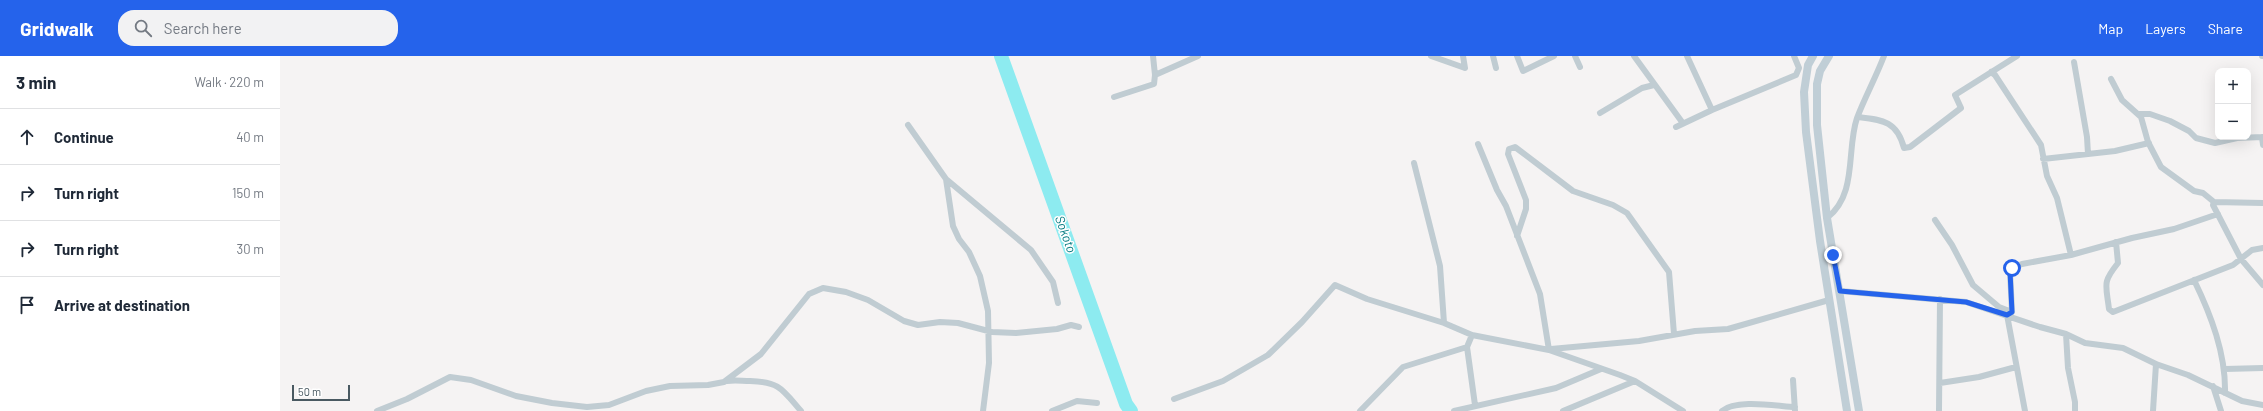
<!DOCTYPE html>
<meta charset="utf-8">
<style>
body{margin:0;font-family:Barlow,sans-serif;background:#f2f2f3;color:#1f2937}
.controls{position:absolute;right:12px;top:12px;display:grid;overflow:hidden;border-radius:8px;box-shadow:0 4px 16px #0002}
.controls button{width:36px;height:36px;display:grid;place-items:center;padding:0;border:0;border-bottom:1px solid #e0e1e3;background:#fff;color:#1f2937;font:20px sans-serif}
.scale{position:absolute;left:12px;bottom:10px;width:58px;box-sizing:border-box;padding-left:4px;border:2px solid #495961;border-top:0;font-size:11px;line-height:14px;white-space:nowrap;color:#495961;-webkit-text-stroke:3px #fff;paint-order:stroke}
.stop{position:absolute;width:12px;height:12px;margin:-9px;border:3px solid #2563eb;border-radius:50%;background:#fff}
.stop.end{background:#2563eb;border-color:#fff;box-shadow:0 1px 4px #0008}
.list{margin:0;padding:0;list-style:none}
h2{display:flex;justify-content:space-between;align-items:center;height:52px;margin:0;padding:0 16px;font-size:17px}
h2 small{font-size:13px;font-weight:400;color:#747a83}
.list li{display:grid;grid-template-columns:26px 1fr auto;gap:12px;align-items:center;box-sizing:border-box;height:56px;padding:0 16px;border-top:1px solid #e0e1e3}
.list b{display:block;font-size:15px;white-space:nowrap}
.list em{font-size:13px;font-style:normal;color:#747a83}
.icon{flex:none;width:22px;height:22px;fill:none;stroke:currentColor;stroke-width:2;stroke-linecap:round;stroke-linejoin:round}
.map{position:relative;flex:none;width:1983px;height:355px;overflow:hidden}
header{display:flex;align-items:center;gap:24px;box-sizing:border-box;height:56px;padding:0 20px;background:#2563eb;color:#fff}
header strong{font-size:19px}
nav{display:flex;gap:22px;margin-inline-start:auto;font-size:14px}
.search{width:280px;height:36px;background:#f2f2f3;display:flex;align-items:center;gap:10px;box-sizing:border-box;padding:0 14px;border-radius:16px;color:#747a83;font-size:15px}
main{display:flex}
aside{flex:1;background:#fff}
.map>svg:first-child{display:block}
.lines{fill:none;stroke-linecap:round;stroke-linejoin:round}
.river{stroke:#8debf0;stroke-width:14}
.street{stroke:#c0ccd2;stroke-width:6}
.secondary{stroke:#c0ced6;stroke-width:8}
.route{stroke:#2563eb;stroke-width:5}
.labels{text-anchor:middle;stroke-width:3;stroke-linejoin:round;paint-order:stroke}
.water-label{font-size:13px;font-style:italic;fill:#0a7e84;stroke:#fff}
</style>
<header>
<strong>Gridwalk</strong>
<div class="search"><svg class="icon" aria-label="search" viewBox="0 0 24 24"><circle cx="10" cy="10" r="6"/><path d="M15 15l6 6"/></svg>Search here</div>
<nav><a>Map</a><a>Layers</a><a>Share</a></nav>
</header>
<main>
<aside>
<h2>3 min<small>Walk · 220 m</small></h2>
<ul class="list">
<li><svg class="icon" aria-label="ahead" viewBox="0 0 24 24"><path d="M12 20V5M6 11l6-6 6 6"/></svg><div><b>Continue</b></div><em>40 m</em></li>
<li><svg class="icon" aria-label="right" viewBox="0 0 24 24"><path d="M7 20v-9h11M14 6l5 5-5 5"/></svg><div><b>Turn right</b></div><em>150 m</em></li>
<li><svg class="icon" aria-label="right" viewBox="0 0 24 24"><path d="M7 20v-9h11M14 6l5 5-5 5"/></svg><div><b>Turn right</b></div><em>30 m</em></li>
<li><svg class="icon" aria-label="arrive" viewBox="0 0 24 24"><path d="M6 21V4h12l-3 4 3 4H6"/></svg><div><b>Arrive at destination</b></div></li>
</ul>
</aside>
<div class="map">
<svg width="1983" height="355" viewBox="0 0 1983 355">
<rect width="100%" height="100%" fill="#f5f3f3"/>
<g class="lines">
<path class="river" d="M721 0 846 348 851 355"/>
<path class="street" d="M1151 0 1185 12
M1183 0 1185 12
M1213 0 1216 12
M1237 0 1243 15 1274 0
M1295 0 1300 11
M1354 0 1402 66
M1407 0 1432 54
M1982 0H1983
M1794 6 1807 81 1808 98
M1711 16 1715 19 1761 89 1767 120 1777 142 1791 199
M875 19 918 0
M1831 23 1842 44 1861 61 1868 86 1881 111 1914 135 1923 137 1934 146 1983 147
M834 41 874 28 875 19 873 0
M1320 57 1362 32 1374 29
M1859 58H1870L1890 65 1909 75 1916 82 1935 87 1957 82 1983 81
M1578 61C1603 64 1617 65 1624 92L1630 91 1681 52 1675 39 1737 0
M628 69 666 123 751 194 773 226 778 247
M1396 71 1432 54 1516 19 1519 12 1514 0
M1982 81 1983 89
M1198 88 1217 134 1226 150 1260 238 1269 294
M1763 103 1835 95 1869 87
M1134 107 1160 210 1164 267
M666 123 673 170 679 183 689 196 700 220 708 255 709 307 703 355
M1934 146 1933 149 1961 203 1983 229
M1547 162C1578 138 1566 94 1577 62 1585 41 1596 21 1604 0
M1655 164 1672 189 1693 229 1719 251 1732 256
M1237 180 1246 153V144L1228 98 1229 93 1235 91 1293 135 1333 149 1347 157 1389 216 1394 278
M1836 186 1838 207C1822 227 1826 228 1829 253L1833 256 1953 209 1972 194 1983 192
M1914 224C1931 259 1946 298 1945 337
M1560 235 1686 246 1760 271 1786 278 1805 287 1843 292 1876 308 1908 319 1962 345 1983 349
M1727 259 1732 256 1730 215 1732 212 1742 208 1791 199 1852 182 1894 173 1938 158
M1727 259 1745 355
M1786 278 1788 312 1795 346V355
M1192 279 1187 291 1195 349
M1271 293 1359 285 1415 275 1448 273 1549 244
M1945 313 1983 312
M1513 324 1515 355
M447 325C455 324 462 325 470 325 500 326 502 333 521 355
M1660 327 1699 321 1736 311
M1933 330 1941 355
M894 343 943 325 988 299 1022 266 1055 229 1087 243 1164 267 1192 279 1269 294 1340 319 1355 325 1403 355
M97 355 127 343 170 321 191 324 236 340 272 347 307 351 329 349 366 335 390 330 428 329 444 326 481 298 529 238 543 232 566 236 588 244 624 265 638 269 660 266 678 267 712 276 736 277 777 273 791 269 799 271
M772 355 797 345 817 347
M1080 355 1123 311 1187 291
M1174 355 1276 332 1321 313
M1283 355 1355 325
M1442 355C1456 343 1496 350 1515 351
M1659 355 1660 243
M1873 355 1876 308"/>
<path class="secondary" d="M1533 0 1528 9 1524 36 1526 76 1540 185 1567 355
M1549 0 1540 15 1537 28V69L1547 162 1579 355"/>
</g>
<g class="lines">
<path class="route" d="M1553 199 1560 235 1686 246 1727 259 1732 256 1730 215 1732 212"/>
</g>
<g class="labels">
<g class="water-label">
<text transform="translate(786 178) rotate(70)" y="5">Sokoto</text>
</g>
</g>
</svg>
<div class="controls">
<button>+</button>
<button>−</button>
</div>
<div class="scale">50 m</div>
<div class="stop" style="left:1732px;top:212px"></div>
<div class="stop end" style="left:1553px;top:199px"></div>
</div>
</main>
